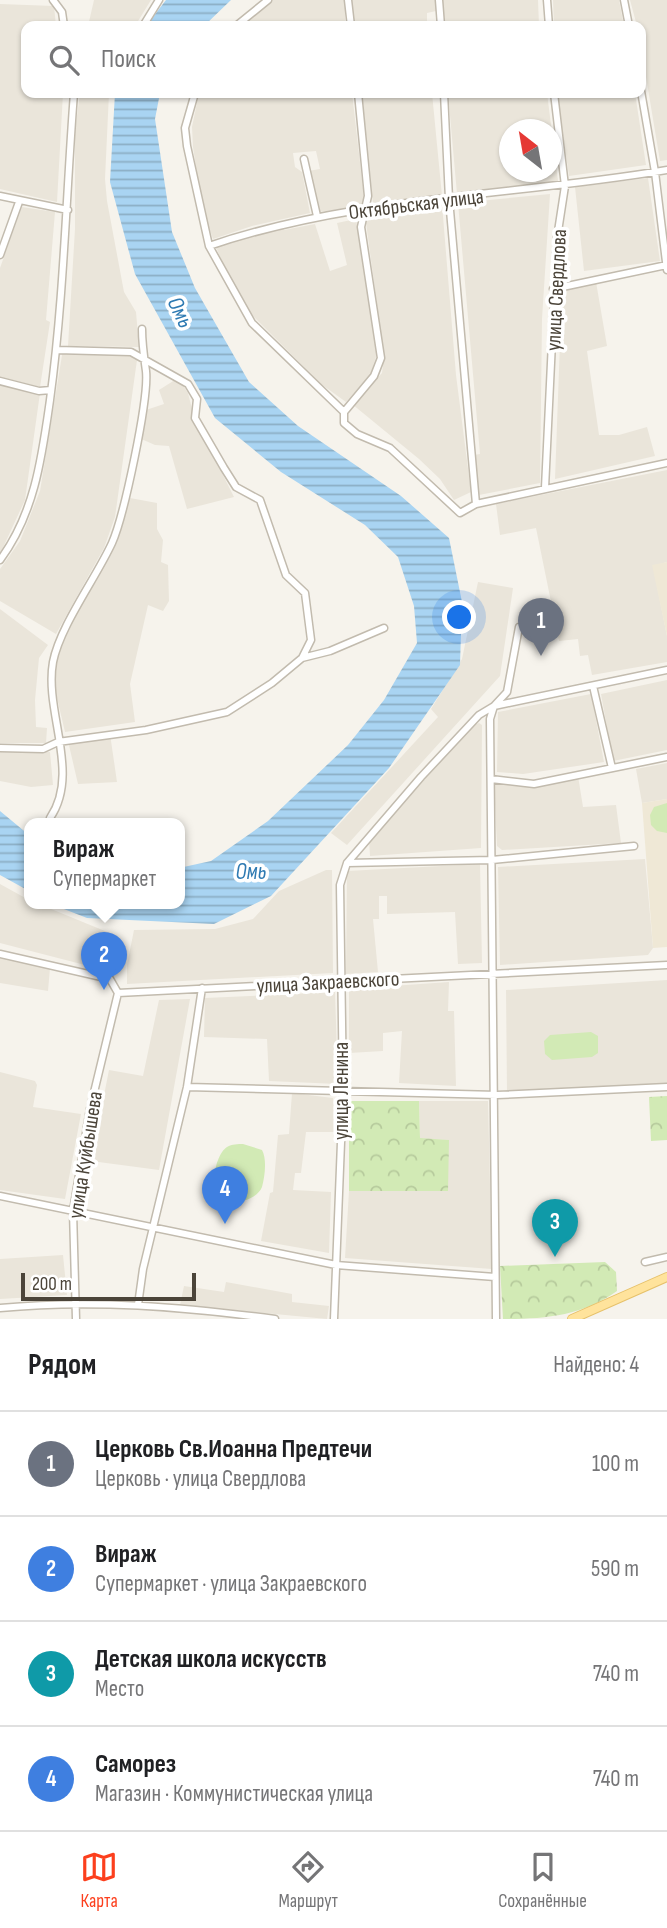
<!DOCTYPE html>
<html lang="ru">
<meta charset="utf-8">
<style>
body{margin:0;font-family:"Sofia Sans Condensed",sans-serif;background:#f6f6f6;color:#202124}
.compass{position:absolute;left:499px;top:119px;width:63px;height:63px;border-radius:50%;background:#fff;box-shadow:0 2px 5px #0004;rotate:329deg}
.scale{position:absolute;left:21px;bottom:18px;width:175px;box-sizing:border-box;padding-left:7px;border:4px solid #4b4439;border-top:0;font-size:19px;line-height:24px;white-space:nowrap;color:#4b4439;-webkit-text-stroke:5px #fff;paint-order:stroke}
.you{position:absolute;left:460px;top:618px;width:24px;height:24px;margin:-18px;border:5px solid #fff;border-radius:50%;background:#1a73e8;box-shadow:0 0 0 10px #1a73e833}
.badge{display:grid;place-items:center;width:46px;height:46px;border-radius:50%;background:#fc3f1d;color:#fff;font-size:23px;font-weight:700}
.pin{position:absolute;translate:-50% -58px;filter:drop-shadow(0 2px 4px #0008)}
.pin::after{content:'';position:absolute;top:37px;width:24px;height:21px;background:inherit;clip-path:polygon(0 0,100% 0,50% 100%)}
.popup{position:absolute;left:24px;top:818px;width:161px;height:91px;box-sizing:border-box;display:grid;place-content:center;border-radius:14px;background:#fff;filter:drop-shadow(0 2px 5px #0005);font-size:23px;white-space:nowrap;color:#757577}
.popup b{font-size:26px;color:#202124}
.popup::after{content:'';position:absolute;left:50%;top:100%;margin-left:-14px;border:14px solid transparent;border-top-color:#fff}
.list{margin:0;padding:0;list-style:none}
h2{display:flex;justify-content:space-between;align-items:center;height:91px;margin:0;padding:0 28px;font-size:30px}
h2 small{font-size:23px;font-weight:400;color:#757577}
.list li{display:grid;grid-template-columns:46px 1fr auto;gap:21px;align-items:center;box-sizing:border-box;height:105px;padding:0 28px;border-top:2px solid #e0e0e0}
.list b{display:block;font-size:26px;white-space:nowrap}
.list p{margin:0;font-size:23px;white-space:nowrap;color:#757577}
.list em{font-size:23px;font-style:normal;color:#757577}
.icon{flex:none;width:38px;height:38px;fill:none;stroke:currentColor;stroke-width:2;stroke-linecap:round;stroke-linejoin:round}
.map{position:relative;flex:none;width:667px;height:1319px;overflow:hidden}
.search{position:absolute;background:#fff;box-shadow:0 2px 5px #0004;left:21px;right:21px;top:21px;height:77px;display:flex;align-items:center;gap:18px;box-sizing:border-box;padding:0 24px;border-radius:14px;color:#757577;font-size:26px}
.sheet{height:511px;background:#fff}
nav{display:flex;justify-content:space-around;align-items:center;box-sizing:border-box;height:98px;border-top:2px solid #e0e0e0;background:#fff;font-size:19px;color:#757577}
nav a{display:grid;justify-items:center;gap:4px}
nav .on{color:#fc3f1d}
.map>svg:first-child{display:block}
.residential{fill:#eae5da;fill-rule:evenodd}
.education{fill:#efe8d6}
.forest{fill:url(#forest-crowns)}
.pitch{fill:#d2eab5}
.water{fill:url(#water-rules)}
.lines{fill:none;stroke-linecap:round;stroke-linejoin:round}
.minor-casing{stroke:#c2bbae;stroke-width:9}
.major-casing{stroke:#e6c16a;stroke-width:10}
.minor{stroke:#fff;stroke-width:6}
.major{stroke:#ffe39c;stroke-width:8}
.labels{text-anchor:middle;stroke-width:7;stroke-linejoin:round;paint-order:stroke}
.street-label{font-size:21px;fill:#4b4439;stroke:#fff}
.water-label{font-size:23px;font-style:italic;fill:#2e7ab2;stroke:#fff}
</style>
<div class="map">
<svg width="667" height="1319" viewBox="0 0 667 1319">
<defs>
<pattern id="forest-crowns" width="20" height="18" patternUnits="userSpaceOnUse" patternTransform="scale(1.75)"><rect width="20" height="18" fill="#d2eab5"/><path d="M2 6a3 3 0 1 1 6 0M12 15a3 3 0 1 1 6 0" fill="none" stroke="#b6ca9c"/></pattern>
<pattern id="water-rules" width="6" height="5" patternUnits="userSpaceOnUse" patternTransform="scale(1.75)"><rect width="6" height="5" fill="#a9d4f2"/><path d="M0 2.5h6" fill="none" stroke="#8caec5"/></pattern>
</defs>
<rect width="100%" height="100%" fill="#f6f3ec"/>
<path class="residential" d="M94 0H151L135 26H88Z
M271 0H346L345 26H243Z
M351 0H436V11L427 13V26H355Z
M441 0H538L539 26H443Z
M553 0H619L624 26H554Z
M630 0H667V160L660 161 641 47V26H637Z
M0 4 54 6 56 26H26V93H63L57 202 0 189Z
M80 93H109L105 179 107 201 124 292 136 312 139 347 68 346 75 229V131Z
M199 93H352L365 206 318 212 308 171 320 169 316 151 293 153 295 167 302 172 310 213 252 226 213 239 202 207 193 147 192 127Z
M362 93H432L442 196 373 204Z
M448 93H547L558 181 457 194ZM510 130H552V172H510Z
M557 93H635L646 165 569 176Z
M648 178 660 261 584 271 575 187Z
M550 194 542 319 540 483 479 495 474 455 480 454 458 203Z
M442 204 456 375 471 492 454 500 440 479 419 459 352 404 382 373 384 356 366 223 371 213Z
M22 207 55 212 46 320 50 322 40 387 0 377V268Z
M356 219 378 351 370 375 346 402 321 384 249 312 232 287 216 247 283 227 284 230 315 224 330 271 347 265 337 223Z
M596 282 607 346 587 351 599 435H619L647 427 655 456 555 479 562 288Z
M63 349 132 354 137 360 115 517 104 548 56 634 0 601V569L20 541 40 491Z
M178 378 188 393 194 417 234 497 187 509 169 446 155 445 139 438 146 410 164 404 159 390Z
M0 382 40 393 25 500 0 554Z
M667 470V562L653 566 667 636V662L592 675 588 655 580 656 578 639 559 641 536 528 500 535 496 504Z
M130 498 157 503V529L163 540 161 562 168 565 169 601 163 611 148 605 130 684 135 722 65 732 53 681 55 655 115 539Z
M478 582 513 588 500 676 347 845 331 833 438 717 431 709 462 659Z
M0 609 48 645 39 658 35 700 36 727 47 728 46 743H0Z
M667 680V750L613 761 601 694Z
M591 694 604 762 523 774 497 772 498 712Z
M479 723 482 725 481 848 370 856 369 839 421 784 467 728Z
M110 734 117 782 78 784 68 741Z
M0 750 50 752 53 785 31 787 0 781Z
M667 763V799L642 803 636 769Z
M578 776 583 807 616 805 621 843 502 850 497 846 494 783H546Z
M645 859 653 948 648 955 500 965 498 867Z
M480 864 482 963 458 964 455 912 387 914V896H379V919H373L378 972 346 974 347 871Z
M326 870H332L333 973 127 984V965L134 930 215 929 253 919 279 891Z
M0 884 29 900V904H39L117 936 112 972 0 943Z
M0 956 50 968 48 991 0 983Z
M667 980V1084L507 1091 506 990Z
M449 982 448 1011H454L456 1086 399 1083 402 1031 383 1033V1051L349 1053V989Z
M335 992 338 1084 269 1081 267 1039 204 1037 205 998Z
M190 999 159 1170 91 1161 109 1070 143 1076 159 1000Z
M0 1072 35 1081 37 1085 33 1107 81 1114 65 1199 0 1190Z
M292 1093 333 1098 334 1132H306L301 1173H295L293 1190 331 1192 329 1253 261 1241 270 1193 273 1192 278 1135 289 1134Z
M419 1101H488L492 1269 345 1258 349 1191H448V1140L420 1139Z
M63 1255 67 1295 0 1299V1259Z
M226 1282 292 1294V1302L329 1306 327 1319 180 1305 184 1286 224 1292Z"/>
<path class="education" d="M667 562V636L652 565Z
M667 799V947L653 948 642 803Z"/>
<path class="forest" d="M667 1096V1140L651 1141 649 1097Z
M349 1101H419L420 1138 449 1140 448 1191H349Z
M605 1262 616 1272 617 1291C582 1316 545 1319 503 1319L500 1266Z"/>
<path class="pitch" d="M667 803V833L657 831 651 825 650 815 654 807Z
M591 1032 598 1036V1053L592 1057 552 1060 545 1054 544 1041 550 1035Z
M243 1144 262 1150C267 1159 265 1176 262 1187 256 1202 227 1208 217 1192 210 1182 217 1153 227 1147 232 1144 238 1144 243 1144Z"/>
<path class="water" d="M166 0H231L204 26H146Z
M115 93H160L155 119 172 232 195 288 249 382 298 426 401 496 449 538 462 602 460 665 389 768 271 896 214 924 87 918 51 904H179V868L211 861 268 821 348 745 384 700 417 643 414 606 398 557 365 525 281 472 215 418 135 274 110 182Z
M0 811 29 835V891L0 875Z"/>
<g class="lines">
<defs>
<path id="minor" d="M53 0 62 12 64 26
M348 0 351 26
M439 0 441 26
M547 0 549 26
M624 0 629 26
M143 26 159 0
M236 26 268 0
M641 91 655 172 667 270
M195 93 185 128 187 146 209 246 252 323 344 412V423L357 434 390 448 460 513 476 504 667 463
M444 93 449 199 476 504
M304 159 317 216
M0 196 68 210
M209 246C355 196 515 196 667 170
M0 255 19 202
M553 289 667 265
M0 381 39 391 51 390
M344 412 374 376 381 358 361 227 368 196 358 93
M545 488 557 238 565 186 554 93
M0 560C35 513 42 456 50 400 64 297 66 196 74 93
M302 658 330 651 384 628
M593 686 612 768
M0 748 43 749 58 742 146 730 227 712 272 683 302 658 311 640 305 593 286 575 260 500 236 487 224 468 195 418 197 399 188 384 131 352 57 350
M491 779 534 784 667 757
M50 818C81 773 44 712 53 662 60 626 96 578 112 543 124 516 149 399 146 371 144 357 142 344 142 329
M347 863 492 860 634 846
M0 954 110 979 118 993
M118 993 667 965
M187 1087 497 1095 667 1087
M0 1196 336 1265 495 1277
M645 1262 667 1257
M138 1305 143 1269 187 1087 202 988
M0 1308C92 1299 184 1307 275 1319
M76 1319 73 1211 90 1109 118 993
M334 1319 343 1092 340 885 347 863 421 777 479 715 494 706 507 692 519 627
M496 1319 490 719 494 706 667 670"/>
<path id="major" d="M572 1319 667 1277"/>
</defs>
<use href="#minor" class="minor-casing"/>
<use href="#major" class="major-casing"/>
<use href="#minor" class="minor"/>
<use href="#major" class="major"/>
</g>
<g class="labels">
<g class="street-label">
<text transform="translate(416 204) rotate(-7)" y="7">Октябрьская улица</text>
<text transform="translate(556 290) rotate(-87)" y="7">улица Свердлова</text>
<text transform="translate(328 982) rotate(-3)" y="7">улица Закраевского</text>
<text transform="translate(341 1091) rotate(-90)" y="7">улица Ленина</text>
<text transform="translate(85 1155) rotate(-81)" y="7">улица Куйбышева</text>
</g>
<g class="water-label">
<text transform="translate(181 312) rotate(64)" y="8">Омь</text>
<text x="251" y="879">Омь</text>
</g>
</g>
</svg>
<svg class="compass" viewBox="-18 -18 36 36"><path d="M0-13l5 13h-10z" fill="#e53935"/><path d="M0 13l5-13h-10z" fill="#757577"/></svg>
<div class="scale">200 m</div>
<div class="you"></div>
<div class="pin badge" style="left:541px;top:656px;background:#6b7280">1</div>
<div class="pin badge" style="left:104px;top:990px;background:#3f7fe0">2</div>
<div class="popup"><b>Вираж</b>Супермаркет</div>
<div class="pin badge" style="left:555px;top:1257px;background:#0f9aa8">3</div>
<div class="pin badge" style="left:225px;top:1224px;background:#3f7fe0">4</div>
<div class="search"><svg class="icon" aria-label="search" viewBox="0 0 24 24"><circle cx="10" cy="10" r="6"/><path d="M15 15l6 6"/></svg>Поиск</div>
</div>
<section class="sheet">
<h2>Рядом<small>Найдено: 4</small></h2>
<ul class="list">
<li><span class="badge" style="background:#6b7280">1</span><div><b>Церковь Св.Иоанна Предтечи</b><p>Церковь · улица Свердлова</p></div><em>100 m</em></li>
<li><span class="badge" style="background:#3f7fe0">2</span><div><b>Вираж</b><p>Супермаркет · улица Закраевского</p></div><em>590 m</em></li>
<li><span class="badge" style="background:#0f9aa8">3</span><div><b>Детская школа искусств</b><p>Место</p></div><em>740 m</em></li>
<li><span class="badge" style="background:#3f7fe0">4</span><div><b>Саморез</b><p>Магазин · Коммунистическая улица</p></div><em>740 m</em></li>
</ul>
</section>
<nav>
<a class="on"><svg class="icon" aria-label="map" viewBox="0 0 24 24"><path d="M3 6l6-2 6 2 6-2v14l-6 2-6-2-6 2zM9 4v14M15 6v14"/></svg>Карта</a>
<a><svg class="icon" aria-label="directions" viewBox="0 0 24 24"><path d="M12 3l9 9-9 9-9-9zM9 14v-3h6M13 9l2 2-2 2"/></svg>Маршрут</a>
<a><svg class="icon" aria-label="saved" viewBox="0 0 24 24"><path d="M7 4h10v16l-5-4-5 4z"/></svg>Сохранённые</a>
</nav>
